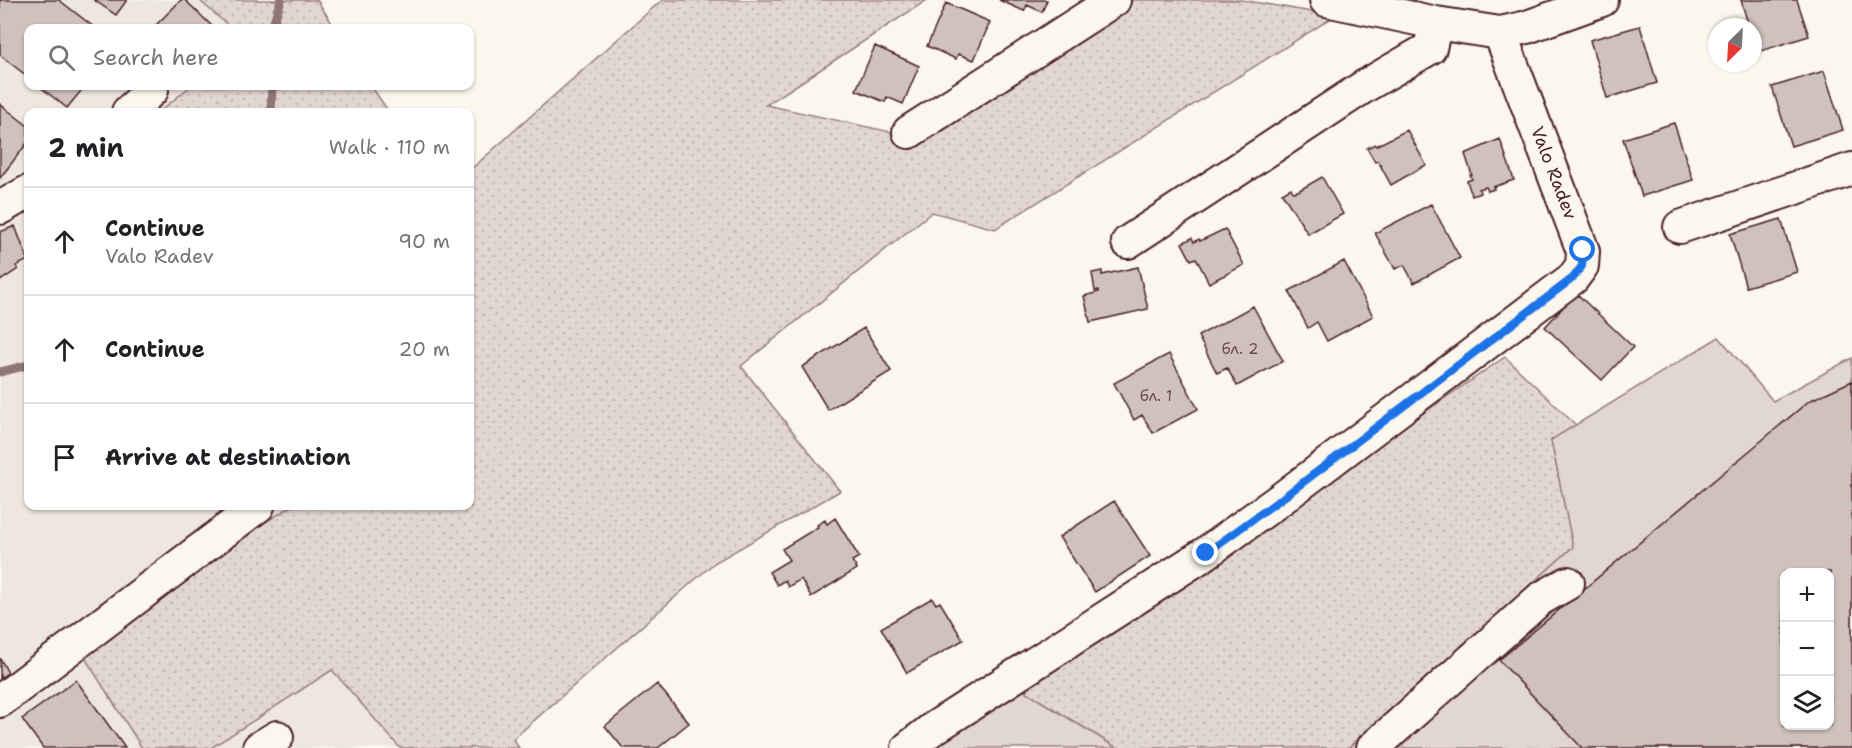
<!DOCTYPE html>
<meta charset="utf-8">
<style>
body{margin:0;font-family:"Shantell Sans",sans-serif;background:#f2f2f2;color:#202124}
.controls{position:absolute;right:18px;bottom:18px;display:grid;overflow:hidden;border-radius:12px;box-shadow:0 2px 4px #0004}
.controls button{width:54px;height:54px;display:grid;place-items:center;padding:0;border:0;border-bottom:2px solid #e0e0e0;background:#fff;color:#202124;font:30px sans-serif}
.compass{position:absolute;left:1708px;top:18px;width:54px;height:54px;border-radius:50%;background:#fff;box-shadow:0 2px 4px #0004;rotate:204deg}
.stop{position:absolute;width:18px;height:18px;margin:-14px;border:4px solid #1a73e8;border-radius:50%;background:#fff}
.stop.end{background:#1a73e8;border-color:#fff;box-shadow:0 2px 6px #0008}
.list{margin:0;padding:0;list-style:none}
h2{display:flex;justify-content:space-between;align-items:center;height:78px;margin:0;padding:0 24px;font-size:26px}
h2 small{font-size:20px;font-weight:400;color:#757577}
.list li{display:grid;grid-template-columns:39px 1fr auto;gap:18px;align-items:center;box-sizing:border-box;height:108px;padding:0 24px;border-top:2px solid #e0e0e0}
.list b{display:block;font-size:22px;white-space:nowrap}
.list p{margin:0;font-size:20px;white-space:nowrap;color:#757577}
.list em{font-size:20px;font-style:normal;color:#757577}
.icon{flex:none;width:33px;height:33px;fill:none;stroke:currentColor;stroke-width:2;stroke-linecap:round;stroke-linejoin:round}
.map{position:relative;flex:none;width:1852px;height:748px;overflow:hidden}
.search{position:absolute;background:#fff;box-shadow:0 2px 4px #0004;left:24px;top:24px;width:450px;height:66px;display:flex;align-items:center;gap:15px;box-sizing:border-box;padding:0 21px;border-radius:12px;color:#757577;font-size:22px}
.panel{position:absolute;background:#fff;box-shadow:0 2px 4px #0004;left:24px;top:108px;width:450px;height:402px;border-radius:12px}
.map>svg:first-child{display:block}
.built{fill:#eee7de}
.grass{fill:url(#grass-dots);stroke:#967b7e;stroke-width:1.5}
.pitch{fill:#e2d7d0;stroke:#967b7e;stroke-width:1.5;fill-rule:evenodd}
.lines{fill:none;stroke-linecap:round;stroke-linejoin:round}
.stream{stroke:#907477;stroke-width:9}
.building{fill:#cfc2bc;stroke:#4a1f2b;stroke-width:1.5;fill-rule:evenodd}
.minor-casing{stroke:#4a1f2b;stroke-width:36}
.minor{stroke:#fbf7ec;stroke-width:32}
.route{stroke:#1a73e8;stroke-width:8}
.labels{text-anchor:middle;stroke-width:6;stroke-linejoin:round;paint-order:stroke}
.number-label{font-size:15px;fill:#6b484f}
.street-label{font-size:18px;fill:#4a1f2b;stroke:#fbf7ec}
</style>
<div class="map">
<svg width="1852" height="748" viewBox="0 0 1852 748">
<defs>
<pattern id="grass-dots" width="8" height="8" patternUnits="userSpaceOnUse" patternTransform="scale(1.5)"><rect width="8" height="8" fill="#e2d7d0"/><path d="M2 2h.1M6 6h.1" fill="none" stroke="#c3b8b3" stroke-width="1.8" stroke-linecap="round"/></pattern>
</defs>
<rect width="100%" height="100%" fill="#fbf7ec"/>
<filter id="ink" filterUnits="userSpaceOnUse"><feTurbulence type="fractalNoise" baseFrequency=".0167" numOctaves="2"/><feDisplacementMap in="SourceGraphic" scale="12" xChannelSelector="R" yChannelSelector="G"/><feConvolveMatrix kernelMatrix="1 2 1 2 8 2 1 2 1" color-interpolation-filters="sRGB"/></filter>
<g filter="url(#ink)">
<path class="built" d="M0 0H199L231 28H28V86H191L159 112H28V506H292L73 639 142 748H0Z
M333 670 398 748H211Z"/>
<path class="grass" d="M199 0H317L335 28H231Z
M662 0H927L766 105 909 136 1116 0H1242L1335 16 995 229 932 212 741 366 840 491 714 563 513 739 519 748H400L332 670 211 748H142L73 639 292 506H470V170Z
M191 86H371L389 112H159Z
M1505 357 1576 425 1551 440 1573 547 1348 748H1117L1021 689Z"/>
<path class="pitch" d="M1719 337 1773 401 1852 358V748H1348L1573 547 1551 440ZM1784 572H1830V726H1784Z
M1021 689 1117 748H929Z"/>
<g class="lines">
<path class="stream" d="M274 28V21L281 0
M271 112 272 86
M0 372 28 365"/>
</g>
<path class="building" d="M0 0H59L95 28H28V77L0 55Z
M94 0H127L116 15Z
M181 0H185L214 28H153Z
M999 0H1047L1042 12 1027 5 1024 11Z
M1741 0H1797L1809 36 1757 52 1753 38V27H1749Z
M946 3 990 22 974 60 958 54 956 59 927 46Z
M1640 26 1657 83 1607 98 1590 40Z
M875 46 919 66 903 104 887 97 885 102 856 90Z
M1824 71 1843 130 1791 146 1772 87Z
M39 86H85L67 108Z
M0 104 28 126V142L0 178Z
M1674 123 1693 180 1642 196 1623 139Z
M1407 130 1426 165 1391 185 1378 161 1375 162 1367 148 1375 144 1376 146Z
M1500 139 1514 180 1493 187 1494 189 1488 191 1486 187 1479 189 1480 193 1472 196 1467 181 1472 179 1470 175H1472L1465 154Z
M1322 177 1343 214 1308 234 1282 193 1291 188 1293 192 1298 191Z
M1431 204 1460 258 1414 283 1404 265 1395 269 1375 233Z
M1781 219 1797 272 1746 287 1730 234Z
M15 226 28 260 16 266 18 269 0 281V232Z
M1225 229 1244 265 1209 283 1196 258 1191 260 1182 243 1192 238 1194 242 1199 239 1200 241Z
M1344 261 1373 316 1327 341 1317 322 1308 328 1289 291Z
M1138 267 1148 309 1090 322 1084 296 1099 292V290L1095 291 1092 273 1102 271V275Z
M1576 293 1633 347 1602 380 1545 327Z
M1253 306 1283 361 1237 386 1227 368 1217 373 1198 336Z
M864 328 891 371 828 410 802 367Z
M1169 354 1198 409 1153 433 1142 415 1134 420 1114 383Z
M1852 381V748H1582L1499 660 1809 401ZM1784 572H1830V726H1784Z
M1114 501 1150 556 1095 592 1059 537Z
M835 518 859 557 852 561 857 569 811 597 801 579 788 587 785 580 777 585 769 572 789 560 782 549 818 527 817 525 825 520 827 524Z
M932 598 936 604 940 602 963 640 907 673 881 628Z
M0 658 8 673 0 678Z
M76 680 125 748H43L22 719Z
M657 684 689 723 658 748H623L605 726Z"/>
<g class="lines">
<defs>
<path id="minor" d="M1326 0 1436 23 1500 33 1527 27 1602 0
M128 112 152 90
M909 132 1114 0
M0 208 28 192
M1680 227 1852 169
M1128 242 1365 86 1430 48 1436 23
M0 701 258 506
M259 748 277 737
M908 748 931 730 1206 553 1285 496 1573 278 1582 266 1583 251 1500 33
M1373 748 1540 599 1568 583"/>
</defs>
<use href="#minor" class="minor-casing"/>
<use href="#minor" class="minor"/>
</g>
</g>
<g class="lines" filter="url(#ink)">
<path class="route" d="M1206 553 1285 496 1573 278 1582 266 1583 250"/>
</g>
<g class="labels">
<g class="number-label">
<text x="1240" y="354">бл. 2</text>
<text x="1156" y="401">бл. 1</text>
</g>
<g class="street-label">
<text transform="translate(1554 173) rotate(69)" y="6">Valo Radev</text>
</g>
</g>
</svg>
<div class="controls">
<button>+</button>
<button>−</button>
<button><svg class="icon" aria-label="layers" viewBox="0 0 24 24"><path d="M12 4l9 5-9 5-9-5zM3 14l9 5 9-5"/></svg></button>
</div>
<svg class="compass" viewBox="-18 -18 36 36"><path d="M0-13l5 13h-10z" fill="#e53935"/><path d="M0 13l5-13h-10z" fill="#757577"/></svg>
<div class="stop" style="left:1583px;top:250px"></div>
<div class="stop end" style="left:1206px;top:553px"></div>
<div class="search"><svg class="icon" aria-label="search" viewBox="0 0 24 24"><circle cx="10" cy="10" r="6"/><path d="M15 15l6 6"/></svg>Search here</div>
<section class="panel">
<h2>2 min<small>Walk · 110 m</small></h2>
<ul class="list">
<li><svg class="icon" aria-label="ahead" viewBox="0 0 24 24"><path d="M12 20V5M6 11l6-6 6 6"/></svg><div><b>Continue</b><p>Valo Radev</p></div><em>90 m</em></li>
<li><svg class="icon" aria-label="ahead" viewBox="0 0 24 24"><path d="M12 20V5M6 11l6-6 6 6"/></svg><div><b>Continue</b></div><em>20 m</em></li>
<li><svg class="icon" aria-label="arrive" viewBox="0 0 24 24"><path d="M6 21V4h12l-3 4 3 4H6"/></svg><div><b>Arrive at destination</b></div></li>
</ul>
</section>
</div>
